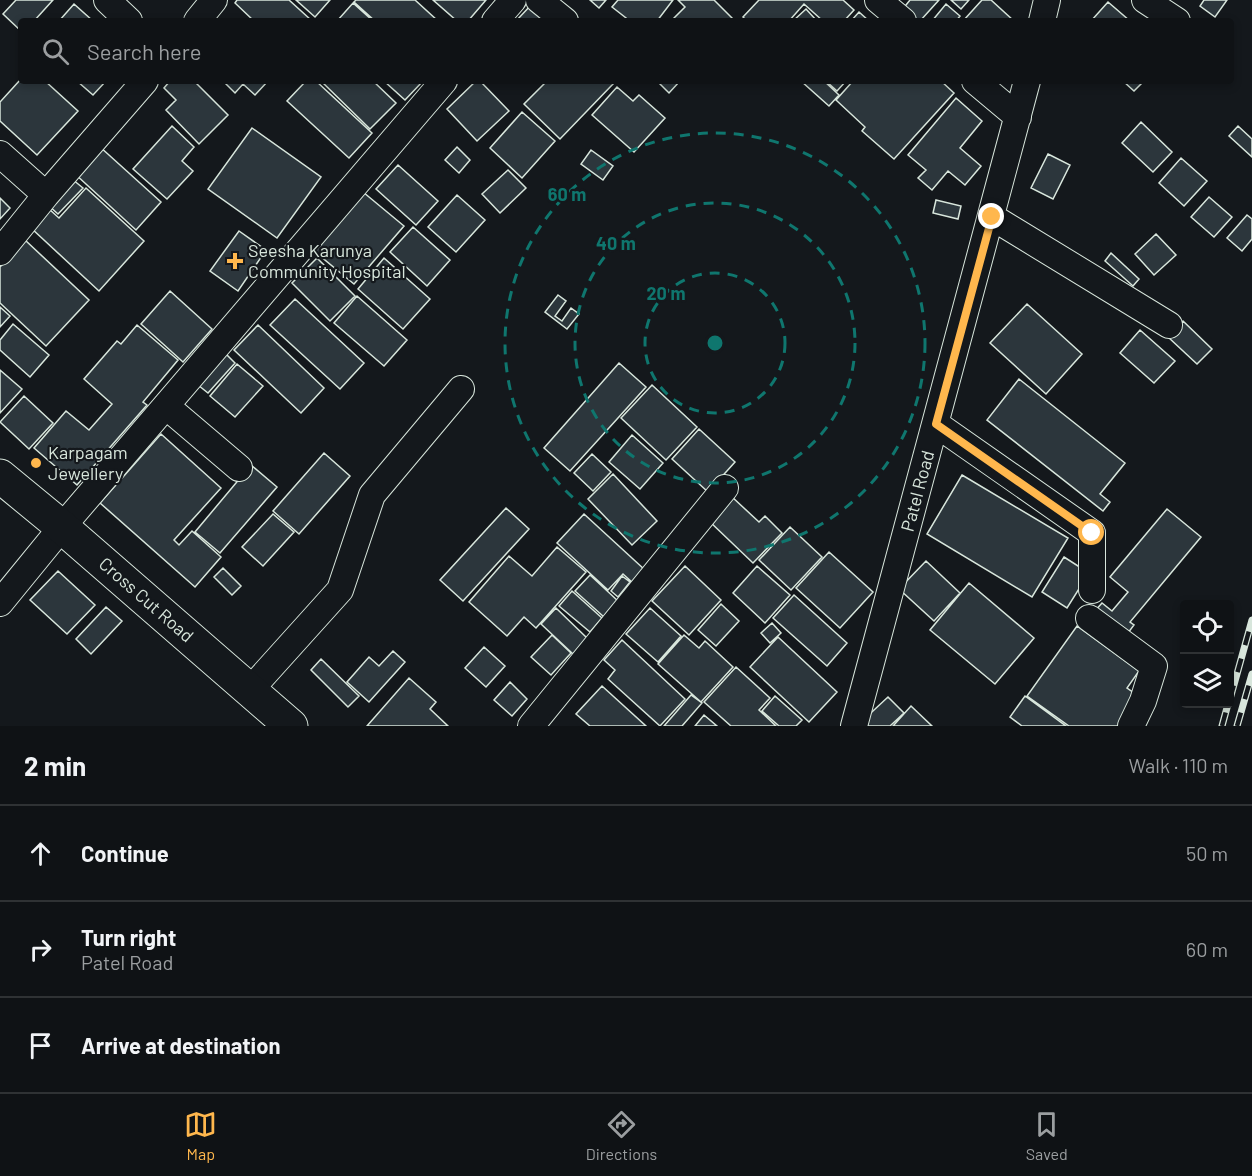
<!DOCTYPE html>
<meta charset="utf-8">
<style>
body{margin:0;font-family:Barlow,sans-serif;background:#181b1e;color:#f1f3f6}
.controls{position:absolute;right:18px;bottom:18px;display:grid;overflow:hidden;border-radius:6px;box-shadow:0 3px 9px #0003}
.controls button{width:54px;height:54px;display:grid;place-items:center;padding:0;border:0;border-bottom:2px solid #2f3234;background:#0f1215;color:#f1f3f6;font:30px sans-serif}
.stop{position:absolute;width:18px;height:18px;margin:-14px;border:4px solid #ffb74d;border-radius:50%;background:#fff}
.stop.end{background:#ffb74d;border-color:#fff;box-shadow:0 2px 6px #0008}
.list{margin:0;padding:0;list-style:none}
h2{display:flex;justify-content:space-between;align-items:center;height:78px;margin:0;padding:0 24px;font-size:26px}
h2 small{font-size:20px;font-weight:400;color:#9b9ea0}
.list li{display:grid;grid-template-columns:39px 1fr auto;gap:18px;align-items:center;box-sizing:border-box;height:96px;padding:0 24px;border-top:2px solid #2f3234}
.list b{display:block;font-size:22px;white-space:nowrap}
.list p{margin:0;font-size:20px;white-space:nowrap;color:#9b9ea0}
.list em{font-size:20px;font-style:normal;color:#9b9ea0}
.icon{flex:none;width:33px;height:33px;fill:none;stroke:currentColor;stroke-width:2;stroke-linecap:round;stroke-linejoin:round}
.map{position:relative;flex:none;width:1252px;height:726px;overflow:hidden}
.search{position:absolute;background:#0f1215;box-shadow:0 3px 9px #0003;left:18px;right:18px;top:18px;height:66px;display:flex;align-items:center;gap:15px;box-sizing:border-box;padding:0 21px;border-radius:6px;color:#9b9ea0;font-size:22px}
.sheet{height:366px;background:#0f1215}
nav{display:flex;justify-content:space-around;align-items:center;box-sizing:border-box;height:84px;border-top:2px solid #2f3234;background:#0f1215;font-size:16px;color:#9b9ea0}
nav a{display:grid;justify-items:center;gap:3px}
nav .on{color:#ffb74d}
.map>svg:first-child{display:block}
.building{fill:#2c363c;stroke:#d8e6dc;stroke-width:1.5}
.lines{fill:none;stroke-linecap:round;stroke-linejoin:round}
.minor-casing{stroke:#d8e6dc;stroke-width:28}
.major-casing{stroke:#d8e6dc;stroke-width:35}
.minor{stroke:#14181c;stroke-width:26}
.major{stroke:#14181c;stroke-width:33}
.rail-casing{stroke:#d8e6dc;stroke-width:7}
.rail{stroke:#14181c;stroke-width:4.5;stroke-dasharray:14;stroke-linecap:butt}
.route{stroke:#ffb74d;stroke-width:8}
.ring{fill:none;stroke:#0f766e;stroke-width:3;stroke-dasharray:10 8}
.poi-dot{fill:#ffb74d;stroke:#14181c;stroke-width:2}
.labels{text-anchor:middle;stroke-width:4.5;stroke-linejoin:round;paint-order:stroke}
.poi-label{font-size:18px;fill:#d8e6dc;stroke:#14181c;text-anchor:start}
.street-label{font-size:18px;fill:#d8e6dc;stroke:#14181c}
.centre{fill:#0f766e;stroke:#14181c;stroke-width:3}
.ring-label{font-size:18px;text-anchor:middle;font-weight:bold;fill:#0f766e;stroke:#14181c;stroke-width:4.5;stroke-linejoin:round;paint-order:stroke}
</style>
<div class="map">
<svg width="1252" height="726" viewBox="0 0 1252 726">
<rect width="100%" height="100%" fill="#14181c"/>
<path class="building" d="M16 0H53L34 21H21V31L3 14Z
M237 0H289L311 20 254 21 235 3Z
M296 0H330L315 17Z
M356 0H415L438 21H375L354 2Z
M433 0H486L468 21H457Z
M590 0H606L599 8Z
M618 0H673L657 21H630L612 7Z
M678 0H714L735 21H671L685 7Z
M759 0H843L854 10 844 21H823L804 4 789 21H747L743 17Z
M910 0H939L920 21H915L902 10Z
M951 0H969L961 9Z
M982 0H991L1014 21H963Z
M1204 0H1227L1215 17 1200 6Z
M1108 2 1130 21H1091Z
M353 3 373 21H337Z
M74 4 93 21H59Z
M946 4 960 16 956 21H932Z
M531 5 547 21H516Z
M806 9 817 21H793Z
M859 12 869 21H851Z
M21 79V81H45L78 111 37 155 0 121V102Z
M77 81H106L93 95Z
M170 81H194L228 115 199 144 166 110 176 100 164 88Z
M223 81H268L255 95 243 84 235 93Z
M306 81H316L372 133 349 158 287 101Z
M321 81H373L396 103 370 129Z
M384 81H423L405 100Z
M476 81H480L509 111 477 141 447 109Z
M547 81H610L613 84 560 139 524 104Z
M657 81H680L669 93Z
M801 81H824L839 95 829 106Z
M826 81H846L837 91Z
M853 81H941L954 93 894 159 862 131 865 127 836 100Z
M1123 81H1144L1134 91Z
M617 87 633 101 639 95 665 118 634 152 592 115Z
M956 98 982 121 960 148 981 166 965 185 948 171 932 190 918 178 926 170 908 155Z
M522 112 555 141 522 178 490 148Z
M1141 122 1172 152 1153 172 1122 143Z
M172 126 194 147 182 161 193 171 167 199 133 169Z
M1238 126 1252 139V157L1229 136Z
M252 128 321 177 277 238 208 189Z
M99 146 161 202 136 230 74 173Z
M457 147 470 160 459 173 445 160Z
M591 150 613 166 603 180 581 164Z
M1048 154 1070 165 1053 199 1031 188Z
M1181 158 1207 181 1184 206 1159 183Z
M398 165 438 201 416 225 376 189Z
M508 170 526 188 500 213 482 194Z
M72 179 83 188 58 214 48 205Z
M86 188 144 241 99 291 31 228 49 209 59 218Z
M363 192 404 226 354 284 314 251Z
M457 195 485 220 456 252 428 227Z
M1209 197 1232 217 1214 237 1191 217Z
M0 198 10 208 0 219Z
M936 200 961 206 958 219 933 213Z
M1247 215 1252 219V239L1242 251 1227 238Z
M413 227 450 260 427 286 390 252Z
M239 231 266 250 238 291 210 271Z
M1156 234 1176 255 1154 275 1135 254Z
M25 240 89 300 46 346 0 303V267Z
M1111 253 1139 279 1133 286 1105 261Z
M317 258 355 296 330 321 292 283Z
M384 258 430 299 403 329 358 289Z
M170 291 212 329 183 362 141 324Z
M558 295 566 301 555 316 562 321 571 308 579 314 567 329 545 312Z
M357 296 407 340 384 366 334 323Z
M295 299 364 363 340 389 270 325Z
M1027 304 1082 354 1046 394 990 343Z
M0 307 10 316 0 327Z
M1183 321 1212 349 1197 364 1168 337Z
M13 324 49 355 30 377 0 350V340Z
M137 325 178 360 143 402 147 405 77 485 34 448 66 411 89 430 112 404 84 379 117 341 121 344Z
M258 325 324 388 301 413 234 350Z
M1140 330 1175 361 1154 383 1120 353Z
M226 354 235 363 208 393 198 385Z
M619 363 646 387 570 471 544 448Z
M237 364 263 386 235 417 210 396Z
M0 370 22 389 0 413Z
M1019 379 1125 463 1100 494 1110 502 1103 511 987 420Z
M652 385 697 427 666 460 621 418Z
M24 396 53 423 29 449 0 422Z
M699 429 735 462 708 492 672 459Z
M161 434 221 488 174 540 179 545 192 531 221 557 195 587 100 503Z
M632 435 663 463 640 489 609 462Z
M324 453 350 476 299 534 273 511Z
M592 454 611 472 593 491 574 473Z
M251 465 277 487 220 553 195 532Z
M613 474 657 521 632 545 588 499Z
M962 475 1068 538 1032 597 927 534Z
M731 496 759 522 765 516 782 533 753 563 708 520Z
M506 508 529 529 463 601 440 580Z
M1167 509 1201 537 1130 622 1134 625 1125 637 1094 612 1102 603 1112 611 1128 592 1110 577Z
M273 514 294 532 263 566 242 547Z
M584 514 645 570 633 583 623 574 608 590 557 543Z
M790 527 822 557 791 590 759 560Z
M557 547 586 572 536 628 524 617 507 636 469 602 509 556 532 576Z
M829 552 873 592 840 628 796 588Z
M1064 557 1089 573 1067 608 1042 592Z
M926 561 960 593 934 621 899 589Z
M685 566 721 600 689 635 652 601Z
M757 566 790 595 765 623 733 593Z
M223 568 241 586 232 595 214 577Z
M58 571 95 605 67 634 30 600Z
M590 575 618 601 604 617 575 591Z
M622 576 630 582 618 597 611 591Z
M969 583 1034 638 995 684 930 630Z
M572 591 602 618 590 632 559 606Z
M794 595 847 643 827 666 773 618Z
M721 604 739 621 716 646 698 630Z
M106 607 122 621 91 654 76 639Z
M556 608 588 639 573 654 541 624Z
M650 608 681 636 658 662 626 634Z
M772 623 781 633 770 643 761 633Z
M1077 626 1139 671 1127 688 1140 697 1119 726H1069L1027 696Z
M552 635 571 653 551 675 531 657Z
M684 635 699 648 705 641 733 667 701 702 658 664Z
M778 637 837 692 809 722 750 667Z
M622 640 685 699 660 726 608 679 615 670 604 660Z
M484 647 505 666 486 687 465 668Z
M393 651 405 662 369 702 347 682 369 657 379 666Z
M321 659 359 696 348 707 311 670Z
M736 667 770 698 759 710 776 726H731L704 702Z
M409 678 436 702 430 709 448 726H367Z
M510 682 527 699 512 716 494 700Z
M602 686 646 726H590L576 714Z
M691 695 702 703 682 726H664Z
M775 696 802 720 796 726H779L762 711Z
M1025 696 1066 726H1022L1010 717Z
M888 697 904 713 890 726H861L859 724Z
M911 706 932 726H893Z
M704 715 717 726H695Z"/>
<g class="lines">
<defs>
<path id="minor" d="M107 0 129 21
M539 0 565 21
M878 0 903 21
M1145 0 1177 21
M197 21 214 0
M495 21 513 0
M1042 21 1047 0
M975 81 1018 117
M0 154 46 195
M992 217 1169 325
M0 252 46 195 145 81
M166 406 239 468
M936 424 1092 533V590
M0 603 62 527 444 81
M1089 618 1154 666 1143 701 1131 726
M250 690 340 590 372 495 461 389
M531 726 725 488
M854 726 1027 81"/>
<path id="major" d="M0 476 62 527 291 726"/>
</defs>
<use href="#minor" class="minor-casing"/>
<use href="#major" class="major-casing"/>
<use href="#minor" class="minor"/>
<use href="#major" class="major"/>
<defs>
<path id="rail" d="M1230 699 1252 620
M1222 726 1228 704
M1237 726 1252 674"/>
</defs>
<use href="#rail" class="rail-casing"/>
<use href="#rail" class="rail"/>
</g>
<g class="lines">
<path class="route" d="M992 217 936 424 1092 533"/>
</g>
<g class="ring">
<circle cx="715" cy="343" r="70"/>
<circle cx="715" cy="343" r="140"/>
<circle cx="715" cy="343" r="210"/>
</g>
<g class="poi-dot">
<path d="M232 252h6v6h6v6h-6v6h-6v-6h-6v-6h6z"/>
<circle cx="36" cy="463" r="6"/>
</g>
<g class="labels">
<g class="poi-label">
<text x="248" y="257">Seesha Karunya<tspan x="248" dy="21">Community Hospital</tspan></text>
<text x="48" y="459">Karpagam<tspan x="48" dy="21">Jewellery</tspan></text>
</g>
<g class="street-label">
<text transform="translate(918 491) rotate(-75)" y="6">Patel Road</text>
<text transform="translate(146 600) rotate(41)" y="6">Cross Cut Road</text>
</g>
</g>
<circle cx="715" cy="343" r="9" class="centre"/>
<g class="ring-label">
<text x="567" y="201">60 m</text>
<text x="616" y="250">40 m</text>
<text x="666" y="300">20 m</text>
</g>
</svg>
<div class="controls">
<button><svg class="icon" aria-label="locate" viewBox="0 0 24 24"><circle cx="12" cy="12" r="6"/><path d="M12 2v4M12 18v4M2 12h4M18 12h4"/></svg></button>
<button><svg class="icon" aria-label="layers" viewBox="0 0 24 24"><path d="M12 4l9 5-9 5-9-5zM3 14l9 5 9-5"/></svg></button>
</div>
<div class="stop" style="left:1092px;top:533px"></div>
<div class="stop end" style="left:992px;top:217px"></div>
<div class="search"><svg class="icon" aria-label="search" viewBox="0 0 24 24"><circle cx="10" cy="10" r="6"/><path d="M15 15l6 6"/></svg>Search here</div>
</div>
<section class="sheet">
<h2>2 min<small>Walk · 110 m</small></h2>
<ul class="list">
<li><svg class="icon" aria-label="ahead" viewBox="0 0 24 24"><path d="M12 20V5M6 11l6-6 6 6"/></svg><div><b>Continue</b></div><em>50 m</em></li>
<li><svg class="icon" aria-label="right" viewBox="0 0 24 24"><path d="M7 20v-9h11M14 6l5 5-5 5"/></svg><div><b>Turn right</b><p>Patel Road</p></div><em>60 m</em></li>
<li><svg class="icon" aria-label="arrive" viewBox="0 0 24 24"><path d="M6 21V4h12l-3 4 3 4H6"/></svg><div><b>Arrive at destination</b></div></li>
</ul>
</section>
<nav>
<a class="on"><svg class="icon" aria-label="map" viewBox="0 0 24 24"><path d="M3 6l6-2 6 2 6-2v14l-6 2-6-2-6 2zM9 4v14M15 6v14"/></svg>Map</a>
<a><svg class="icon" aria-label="directions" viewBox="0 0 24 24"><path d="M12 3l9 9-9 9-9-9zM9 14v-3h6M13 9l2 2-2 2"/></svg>Directions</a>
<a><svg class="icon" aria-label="saved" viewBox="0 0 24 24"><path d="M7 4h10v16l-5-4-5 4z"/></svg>Saved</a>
</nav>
